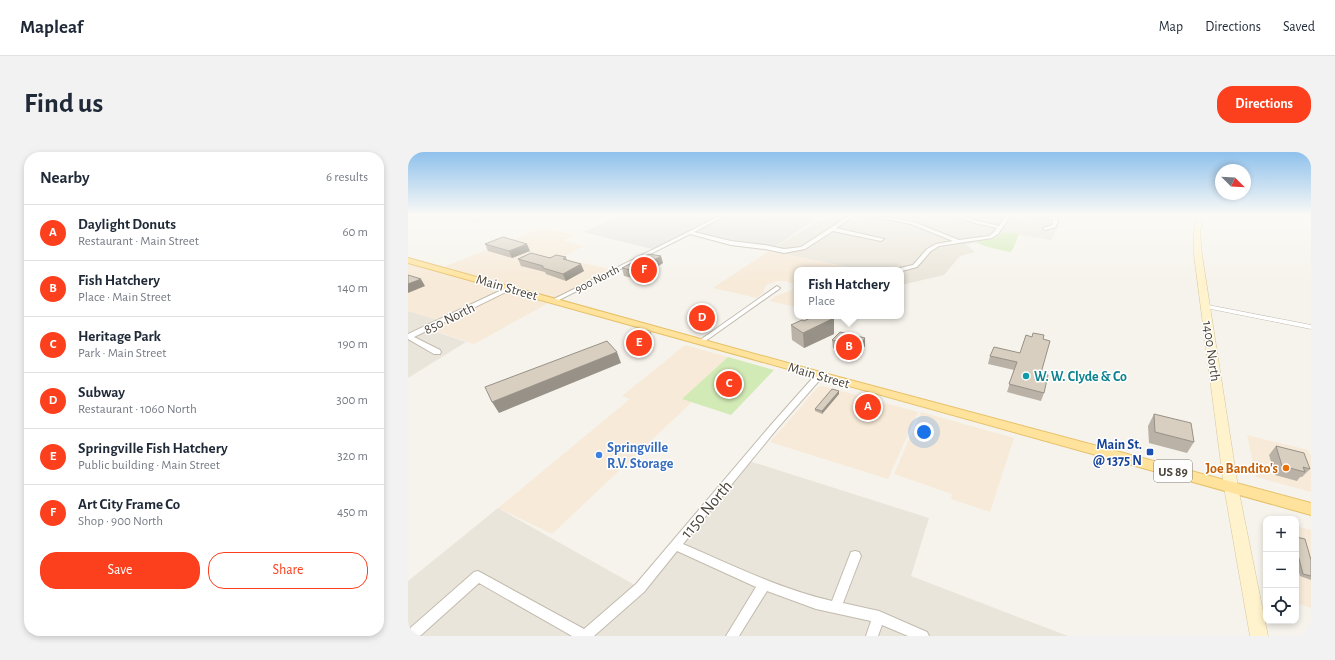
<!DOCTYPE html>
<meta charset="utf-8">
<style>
body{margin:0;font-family:"Alegreya Sans",sans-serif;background:#f2f2f3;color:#1f2937}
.controls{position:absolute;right:12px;bottom:12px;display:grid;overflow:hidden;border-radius:8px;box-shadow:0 2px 6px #0003}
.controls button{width:36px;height:36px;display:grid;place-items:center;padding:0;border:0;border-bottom:1px solid #e0e1e3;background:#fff;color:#1f2937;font:20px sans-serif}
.compass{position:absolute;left:807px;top:12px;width:36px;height:36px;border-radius:50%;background:#fff;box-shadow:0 2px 6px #0003;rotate:114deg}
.you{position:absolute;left:516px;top:280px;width:14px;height:14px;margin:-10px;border:3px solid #fff;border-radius:50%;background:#1a73e8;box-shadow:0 0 0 6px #1a73e833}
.badge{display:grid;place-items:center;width:26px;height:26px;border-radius:50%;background:#fc3f1d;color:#fff;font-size:13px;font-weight:700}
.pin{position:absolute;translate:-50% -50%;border:2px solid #fff;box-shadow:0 1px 4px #0006}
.popup{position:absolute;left:386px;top:115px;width:110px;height:52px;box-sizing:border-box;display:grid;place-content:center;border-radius:8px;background:#fff;filter:drop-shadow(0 1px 3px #0005);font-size:13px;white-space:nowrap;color:#747a83}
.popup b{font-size:15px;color:#1f2937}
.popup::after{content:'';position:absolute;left:50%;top:100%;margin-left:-8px;border:8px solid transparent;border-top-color:#fff}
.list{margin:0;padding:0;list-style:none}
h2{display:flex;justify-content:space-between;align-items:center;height:52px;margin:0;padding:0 16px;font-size:17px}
h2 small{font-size:13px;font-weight:400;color:#747a83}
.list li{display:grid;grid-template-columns:26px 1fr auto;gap:12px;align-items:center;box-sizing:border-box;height:56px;padding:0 16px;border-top:1px solid #e0e1e3}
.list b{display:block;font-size:15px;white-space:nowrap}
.list p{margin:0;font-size:13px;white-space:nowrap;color:#747a83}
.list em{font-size:13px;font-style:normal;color:#747a83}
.actions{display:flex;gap:8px;padding:12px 16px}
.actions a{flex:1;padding:9px 0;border:1px solid #fc3f1d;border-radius:16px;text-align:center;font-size:14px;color:#fc3f1d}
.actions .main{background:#fc3f1d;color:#fff}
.icon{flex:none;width:22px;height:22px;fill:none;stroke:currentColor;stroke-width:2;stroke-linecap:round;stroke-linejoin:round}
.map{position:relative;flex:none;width:903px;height:484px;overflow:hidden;border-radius:16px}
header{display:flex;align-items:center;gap:24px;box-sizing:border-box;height:56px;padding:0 20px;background:#fff;border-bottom:1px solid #e0e1e3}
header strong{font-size:19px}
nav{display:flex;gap:22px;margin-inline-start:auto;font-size:14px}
.intro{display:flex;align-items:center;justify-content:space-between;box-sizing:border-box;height:96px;padding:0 24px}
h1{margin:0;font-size:28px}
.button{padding:10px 18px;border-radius:16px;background:#fc3f1d;color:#fff;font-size:14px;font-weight:700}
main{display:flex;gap:24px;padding:0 24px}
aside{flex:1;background:#fff;border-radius:16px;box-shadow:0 2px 6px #0003}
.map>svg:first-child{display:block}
.residential{fill:#eae5da}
.commercial{fill:#f7ead8}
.industrial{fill:#e6e2dd}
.green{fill:#d2eab5}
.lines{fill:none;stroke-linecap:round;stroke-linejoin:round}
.minor-casing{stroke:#c2bbae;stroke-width:2}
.tertiary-casing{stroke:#c2bbae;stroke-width:1}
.secondary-casing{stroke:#d6c79b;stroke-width:1}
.primary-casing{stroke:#e6c16a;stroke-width:2}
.minor{fill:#fff;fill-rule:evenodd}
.tertiary{fill:#fff;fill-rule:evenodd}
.secondary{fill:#fff3cd;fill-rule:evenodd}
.primary{fill:#ffe39c;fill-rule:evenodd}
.wall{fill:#bab2a6}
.shaded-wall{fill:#979187}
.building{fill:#d8cfc1;stroke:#979187}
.culture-dot{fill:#0f9aa8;stroke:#fff;stroke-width:1.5}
.transit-dot{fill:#1a4fb4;stroke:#fff;stroke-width:1.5}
.shop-dot{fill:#3f7fe0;stroke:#fff;stroke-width:1.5}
.food-dot{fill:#e8710a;stroke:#fff;stroke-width:1.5}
.labels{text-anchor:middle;stroke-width:3;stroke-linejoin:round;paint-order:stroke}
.far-street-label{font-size:12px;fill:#4b4439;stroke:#fff}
.shield{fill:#fff;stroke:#817c74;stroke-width:1}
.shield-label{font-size:13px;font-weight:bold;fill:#4b4439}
.street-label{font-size:14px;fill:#4b4439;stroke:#fff}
.culture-label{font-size:14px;font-weight:bold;fill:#0d838f;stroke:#fff;text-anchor:start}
.transit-label{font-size:14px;font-weight:bold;fill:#164399;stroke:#fff;text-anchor:end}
.shop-label{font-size:14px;font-weight:bold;fill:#366cbe;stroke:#fff;text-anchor:start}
.food-label{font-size:14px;font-weight:bold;fill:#c56008;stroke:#fff;text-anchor:end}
.near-street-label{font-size:17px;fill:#4b4439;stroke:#fff}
</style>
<header>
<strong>Mapleaf</strong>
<nav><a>Map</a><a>Directions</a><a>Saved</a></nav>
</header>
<div class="intro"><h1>Find us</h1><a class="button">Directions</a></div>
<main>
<aside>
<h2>Nearby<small>6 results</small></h2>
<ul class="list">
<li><span class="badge">A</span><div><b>Daylight Donuts</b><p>Restaurant · Main Street</p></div><em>60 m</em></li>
<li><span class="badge">B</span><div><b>Fish Hatchery</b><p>Place · Main Street</p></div><em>140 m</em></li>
<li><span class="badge">C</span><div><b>Heritage Park</b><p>Park · Main Street</p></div><em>190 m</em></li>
<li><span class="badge">D</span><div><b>Subway</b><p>Restaurant · 1060 North</p></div><em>300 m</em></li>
<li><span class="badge">E</span><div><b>Springville Fish Hatchery</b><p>Public building · Main Street</p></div><em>320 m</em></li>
<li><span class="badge">F</span><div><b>Art City Frame Co</b><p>Shop · 900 North</p></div><em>450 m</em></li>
</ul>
<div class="actions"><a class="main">Save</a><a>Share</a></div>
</aside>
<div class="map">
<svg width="903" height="484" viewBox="0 0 903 484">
<rect width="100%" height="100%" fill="#f6f3ec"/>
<path class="residential" d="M36 63H94L69 71Z
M420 63H656L643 88 594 80 588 86 582 88 558 92 567 100 552 104 536 123 493 133V118H455L361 99Z
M0 159 34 169 20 177 58 190 0 226Z
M338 308 521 366 503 424 660 484H0V429L90 356 232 436Z"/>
<path class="commercial" d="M134 76 167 83 156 89 176 94 152 106 202 117 66 192 19 176 33 169 0 159V107L33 116Z
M361 99 414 110 455 118H389V155L361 149 368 144 384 138 385 133 379 129H368L358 133 355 141 349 146 305 136Z
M277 193 320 205 275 247 284 250 144 382 90 356 222 247 214 244Z
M415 234 510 260 480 327 362 290 410 235Z
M513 260 606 286 582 360 543 347 544 342 486 322Z
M839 283 900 298 903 304V340L848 325Z
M888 374 903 378V456L888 451Z"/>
<path class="industrial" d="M214 63H414L361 99 323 94 281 83 248 98 175 80Z"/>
<path class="green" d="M594 80 611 82 605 97 602 100C590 97 578 96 568 90L588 86Z
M320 205 366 218 323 263 274 247Z"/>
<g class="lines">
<defs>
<path id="minor" d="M314 63H319L286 80 323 89 357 93 376 97 393 95 442 63H447L428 76 476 87 473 89 425 79 397 97 376 101 357 97 323 93 282 82 149 149 147 150 144 148Z
M457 63H466L506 70 551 88 581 84 586 80 589 76 567 71 547 63H553L570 69 591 74 599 63H603L590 82 584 86 531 94 523 99 509 115 494 119 491 117 492 116 505 113 519 97 528 92 545 89 503 72Z
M622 63 647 65 650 68 648 75 637 78 635 77V76L644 73 645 67 624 64Z
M102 134 104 135V137L6 185 32 198 33 200 32 202H26L0 187V182Z
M369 134 372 136 371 137 296 190H292L291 189 292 188Z
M409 221H415L416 223 368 278 275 392C324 413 372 437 424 449L443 400 447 399 451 400 453 404 435 451 471 459 519 480 521 484H500L474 473 470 484H458L463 469 408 457 359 439 331 484H318L348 435 269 399 236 440 186 484H164L71 431 12 484H0V478L66 420 70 419 176 477 228 432 362 274Z"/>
<path id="tertiary" d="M795 152 903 173V177L798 156 794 154Z"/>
<path id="secondary" d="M789 63H795L792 81 794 103 830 335 860 484H842L816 335 786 103V81Z"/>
<path id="primary" d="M0 106 416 221 903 351V363L0 111Z"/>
</defs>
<use href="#minor" class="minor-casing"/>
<use href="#tertiary" class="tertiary-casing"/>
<use href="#secondary" class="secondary-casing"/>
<use href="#primary" class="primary-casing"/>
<use href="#minor" class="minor"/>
<use href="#tertiary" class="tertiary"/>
<use href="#secondary" class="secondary"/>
<use href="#primary" class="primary"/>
</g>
<path class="wall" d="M77 92 122 99 104 106 80 99Z
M158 105 159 108 176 119 158 129 138 122 137 120 113 114 110 107Z
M255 111 229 127 216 124 214 116Z
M426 166V182L396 196 384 188 383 173 396 169Z
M244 186 227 199 218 196 216 191Z
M635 187 633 221 636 241 633 249 599 240 606 218 580 212 582 204 612 201Z
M424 188 457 194 450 203 425 196Z
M431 242 414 262 407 259V257Z
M746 262 786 290 779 301 741 291 740 274Z
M868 294 902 317 894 325H892L889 329 867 323 861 303Z
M888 385 903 408V428L892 424 888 409Z"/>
<path class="shaded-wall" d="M119 92 122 99 104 106 101 99Z
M253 104 255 111 229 127 227 119Z
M173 112 176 119 158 129 155 122Z
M13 127 17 134 0 141V132Z
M426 166V182L396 196 395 181Z
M243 181 244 186 227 199 225 194Z
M457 186V194L450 203V195Z
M209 200 213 211 91 261 84 250Z
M431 239V242L414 262V259Z"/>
<path class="building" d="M95 85 119 92 101 99 77 92Z
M123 101 142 106 148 103 158 105 155 107 173 112 155 122 135 116V114L110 107Z
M241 102 253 104 227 119 214 116Z
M0 123 13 127 0 132Z
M406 164H422L426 166 395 181 383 173 394 168 396 169Z
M234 178 243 181 225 194 216 191Z
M432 180 457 186 450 195 424 188Z
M625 181 636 183 635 187 642 189 633 221 640 223 636 241 601 232 609 210 582 204 586 195 612 201 618 183 624 185Z
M199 189 209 200 84 250 77 235Z
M424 237 431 239 414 259 407 257Z
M746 262 783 271 786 290 747 280Z
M868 294 896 301 902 317 895 315 897 320 874 314Z
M888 385 897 387 903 408V424L895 422 888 395Z"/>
<linearGradient id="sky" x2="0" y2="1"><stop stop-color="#8fc1ec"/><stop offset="0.48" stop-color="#fbfaf6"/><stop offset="1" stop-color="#fbfaf6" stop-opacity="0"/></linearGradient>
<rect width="903" height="131" fill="url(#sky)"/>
<circle class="culture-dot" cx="618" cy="224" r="4"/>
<rect class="transit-dot" x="738" y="296" width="8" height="8" rx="2"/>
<circle class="shop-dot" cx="191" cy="303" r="4"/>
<circle class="food-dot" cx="878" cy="316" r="4"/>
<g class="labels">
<g class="far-street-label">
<text transform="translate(189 127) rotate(-27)" y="4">900 North</text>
</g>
<rect class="shield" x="746" y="308" width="38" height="22" rx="3"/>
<g class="shield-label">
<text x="765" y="324">US 89</text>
</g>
<g class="street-label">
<text transform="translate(99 135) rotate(16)" y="5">Main Street</text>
<text transform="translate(41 166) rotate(-26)" y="5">850 North</text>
<text transform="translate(804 199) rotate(82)" y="5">1400 North</text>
<text transform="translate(411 223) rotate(16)" y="5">Main Street</text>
</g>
<g class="culture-label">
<text x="626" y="229">W. W. Clyde &amp; Co</text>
</g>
<g class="transit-label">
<text x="734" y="297">Main St.<tspan x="734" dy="16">@ 1375 N</tspan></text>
</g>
<g class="shop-label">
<text x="199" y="300">Springville<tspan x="199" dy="16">R.V. Storage</tspan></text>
</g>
<g class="food-label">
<text x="870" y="321">Joe Bandito's</text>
</g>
<g class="near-street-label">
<text transform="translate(298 357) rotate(-50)" y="6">1150 North</text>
</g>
</g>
</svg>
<div class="controls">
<button>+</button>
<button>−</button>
<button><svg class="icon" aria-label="locate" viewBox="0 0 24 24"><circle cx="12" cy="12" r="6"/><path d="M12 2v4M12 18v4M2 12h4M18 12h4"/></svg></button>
</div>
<svg class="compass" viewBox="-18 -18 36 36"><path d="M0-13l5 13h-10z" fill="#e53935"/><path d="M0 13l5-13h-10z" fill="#747a83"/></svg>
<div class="you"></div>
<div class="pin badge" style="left:460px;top:255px">A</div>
<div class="pin badge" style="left:441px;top:195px">B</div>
<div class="popup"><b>Fish Hatchery</b>Place</div>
<div class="pin badge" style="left:321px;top:232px">C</div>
<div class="pin badge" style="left:294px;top:166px">D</div>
<div class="pin badge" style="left:231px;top:191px">E</div>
<div class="pin badge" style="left:236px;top:118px">F</div>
</div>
</main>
